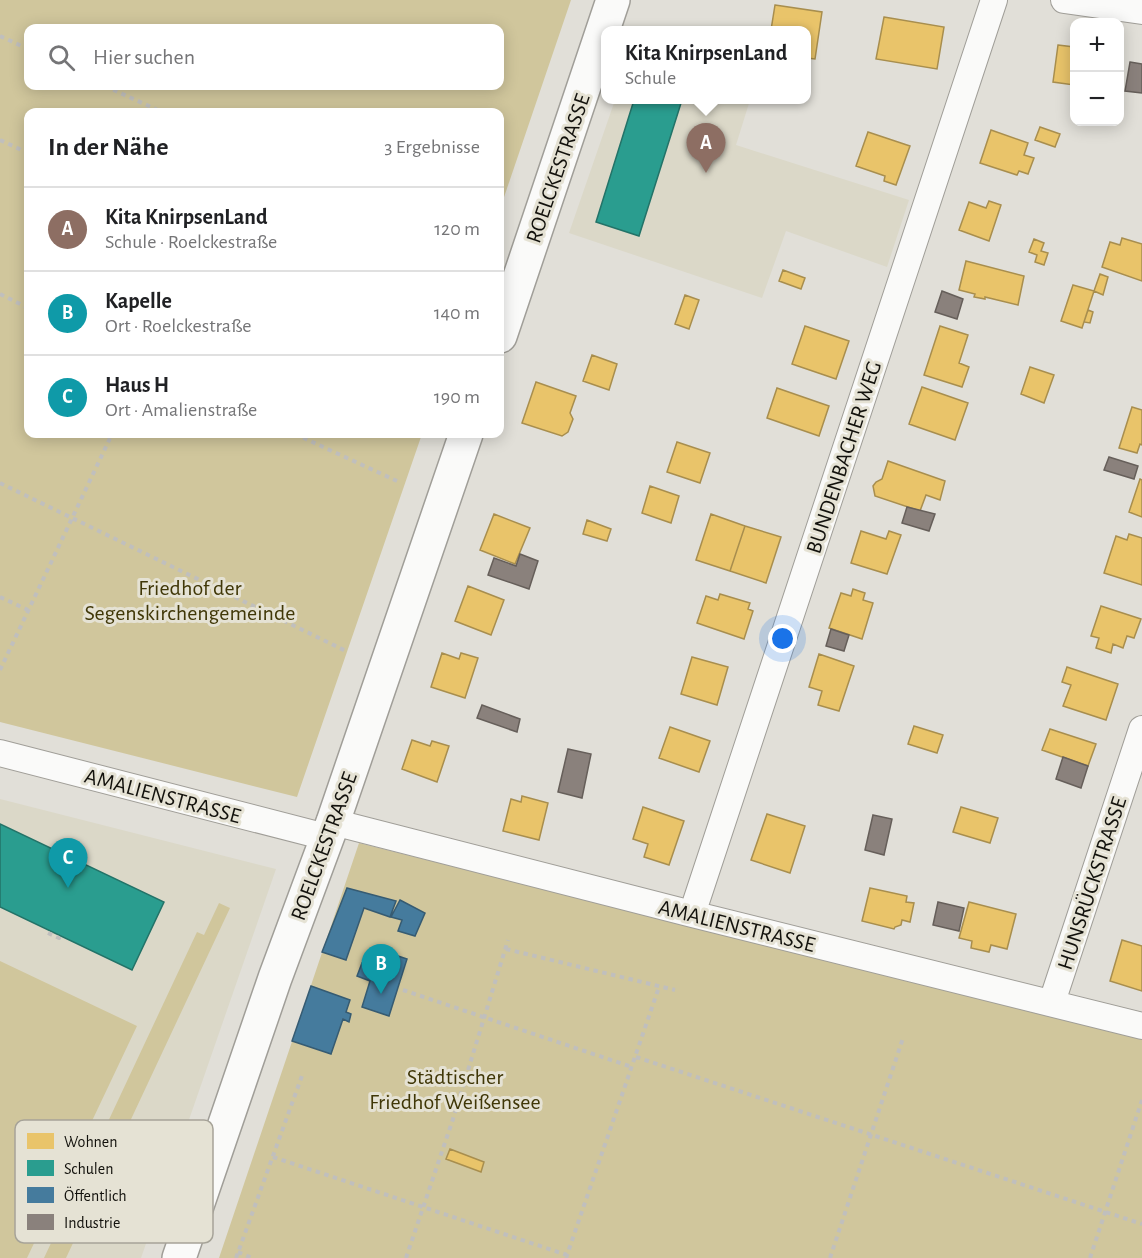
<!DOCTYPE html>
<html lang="de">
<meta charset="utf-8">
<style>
body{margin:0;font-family:"Alegreya Sans",sans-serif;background:#f2f2f2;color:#202124}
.controls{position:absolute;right:18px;top:18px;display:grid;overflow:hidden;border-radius:12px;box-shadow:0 3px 15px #0003}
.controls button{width:54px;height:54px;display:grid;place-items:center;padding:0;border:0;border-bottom:2px solid #e0e0e0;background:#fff;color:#202124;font:30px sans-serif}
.you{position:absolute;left:783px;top:639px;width:21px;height:21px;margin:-15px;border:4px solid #fff;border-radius:50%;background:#1a73e8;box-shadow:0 0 0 9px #1a73e833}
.badge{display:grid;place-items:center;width:39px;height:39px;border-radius:50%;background:#5a5953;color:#fff;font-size:20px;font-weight:700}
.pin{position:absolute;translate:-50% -50px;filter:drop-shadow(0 2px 3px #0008)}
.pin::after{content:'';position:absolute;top:32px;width:21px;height:18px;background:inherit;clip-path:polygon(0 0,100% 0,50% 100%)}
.popup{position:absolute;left:601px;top:26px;width:210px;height:78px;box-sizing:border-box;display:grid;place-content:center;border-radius:12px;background:#fff;filter:drop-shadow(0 2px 4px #0005);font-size:20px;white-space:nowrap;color:#757577}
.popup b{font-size:22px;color:#202124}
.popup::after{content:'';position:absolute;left:50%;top:100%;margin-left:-12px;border:12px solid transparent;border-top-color:#fff}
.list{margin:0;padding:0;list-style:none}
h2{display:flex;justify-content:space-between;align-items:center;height:78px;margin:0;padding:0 24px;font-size:26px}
h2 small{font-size:20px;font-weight:400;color:#757577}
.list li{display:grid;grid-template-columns:39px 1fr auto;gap:18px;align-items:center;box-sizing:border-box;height:84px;padding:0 24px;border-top:2px solid #e0e0e0}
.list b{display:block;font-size:22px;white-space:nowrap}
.list p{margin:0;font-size:20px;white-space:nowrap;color:#757577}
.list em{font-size:20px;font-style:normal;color:#757577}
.icon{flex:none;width:33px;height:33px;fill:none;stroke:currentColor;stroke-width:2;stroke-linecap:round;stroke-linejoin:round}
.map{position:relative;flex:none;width:1142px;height:1258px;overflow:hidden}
.search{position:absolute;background:#fff;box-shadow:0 3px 15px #0003;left:24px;top:24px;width:480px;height:66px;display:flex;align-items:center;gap:15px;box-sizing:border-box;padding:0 21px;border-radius:12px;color:#757577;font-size:22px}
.panel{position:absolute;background:#fff;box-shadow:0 3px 15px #0003;left:24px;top:108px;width:480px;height:330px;border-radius:12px}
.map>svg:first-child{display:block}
.built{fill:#dbd8c8}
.green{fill:#d0c69c;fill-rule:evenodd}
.homes{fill:#e9c46a;stroke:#a88e4e;stroke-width:1.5}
.schools{fill:#2a9d8f;stroke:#237368;stroke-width:1.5}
.public{fill:#457b9d;stroke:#365b72;stroke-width:1.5}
.industry{fill:#8a817c;stroke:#665f5a;stroke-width:1.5}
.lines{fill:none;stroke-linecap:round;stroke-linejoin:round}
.minor-casing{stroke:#a09e98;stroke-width:28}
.tertiary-casing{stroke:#a09e98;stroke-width:36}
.path{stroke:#c0bfbd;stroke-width:4;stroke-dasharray:4.5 4.5;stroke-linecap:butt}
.minor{stroke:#fafaf9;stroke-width:26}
.tertiary{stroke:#fafaf9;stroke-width:33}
.labels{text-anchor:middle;stroke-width:6;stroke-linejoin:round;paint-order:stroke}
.street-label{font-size:22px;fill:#12110c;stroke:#e5e2d4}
.park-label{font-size:22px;fill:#403707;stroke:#e5e2d4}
.key{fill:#e5e2d4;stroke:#a6a398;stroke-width:1.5}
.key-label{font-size:16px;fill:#12110c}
</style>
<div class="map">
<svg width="1142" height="1258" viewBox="0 0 1142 1258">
<rect width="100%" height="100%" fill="#e1dfd8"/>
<path class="built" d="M615 100H750L736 145 909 200 887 267 786 231 762 298 569 233Z
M0 799 276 869 141 1258H0Z"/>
<path class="green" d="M0 0H571L500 209V112H28V434H422L297 797 0 722ZM500 28V86H28V28Z
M359 843 1142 1039V1258H219Z
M219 903 230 908 66 1258H44L197 932 204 935Z
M0 961 137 1026 27 1258H0Z"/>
<path class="homes" d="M775 5 822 12 815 59 807 58V30H771Z
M884 17 944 27 937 69 876 59Z
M1058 45 1074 47V85L1053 82Z
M1040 127 1060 134 1055 147 1035 140Z
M991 130 1028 143 1024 155 1034 158 1028 174 1019 171 1017 175 980 163Z
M868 132 910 146 896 185 884 181 885 176 856 166Z
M989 201 1001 205 989 241 959 230 969 202 986 208Z
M1122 238 1142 244V281L1102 267 1110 242 1120 245Z
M1034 239 1044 243 1041 251 1048 253 1044 265 1035 262 1037 255 1029 252Z
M966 261 1024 276 1018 305 985 297V299L974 297 975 294 959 290Z
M783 270 805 278 801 289 779 281Z
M1100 274 1108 277 1103 295 1094 291Z
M1073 285 1094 291 1082 328 1061 321Z
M685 295 699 300 689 329 675 324Z
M1088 310 1093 312 1090 323 1084 322Z
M805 326 849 341 836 379 792 364Z
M940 326 968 335 959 363 969 367 962 387 924 375Z
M592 355 617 364 609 390 583 381Z
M1030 367 1054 375 1044 403 1021 394Z
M536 382 576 396 570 413 573 419 568 432 562 436 522 423Z
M922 387 968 403 955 440 909 424Z
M777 388 829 406 819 436 767 418Z
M1132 407 1142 410V445L1140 444 1137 453 1119 448Z
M677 442 710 453 700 483 667 472Z
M888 461 945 481 940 500 926 495 920 511 875 496 873 486 876 482 882 479Z
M1140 479 1142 480V517L1129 512Z
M650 486 679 496 671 523 642 513Z
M494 514 530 528 515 564 480 550Z
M711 514 745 526 730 571 696 560Z
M587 520 611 529 607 541 583 534Z
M745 526 781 537 766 583 730 571Z
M861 531 886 539 889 531 901 535 887 574 851 563Z
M1129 534 1142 538V585L1104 573 1116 536 1127 540Z
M468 586 504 600 491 635 455 621Z
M853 589 865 593 863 600 873 603 862 639 829 628 841 593 851 596Z
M720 594 750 603 748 609 753 611 744 639 697 623 706 596 718 600Z
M1101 606 1141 619 1134 638 1127 636 1123 648 1113 644 1111 653 1096 648 1099 638 1091 636Z
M442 653 459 659 461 653 478 658 465 698 431 687Z
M819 654 854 666 839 711 818 705 822 691 809 687Z
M692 657 728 667 717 705 681 694Z
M1067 667 1118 684 1106 720 1063 706 1071 685 1062 682Z
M914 726 943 735 937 753 908 744Z
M670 727 710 741 699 772 659 758Z
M1050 729 1096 744 1088 766 1042 750Z
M412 740 430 746 432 741 449 746 437 782 402 769Z
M522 796 548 803 539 840 503 831 511 799 521 802Z
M643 807 684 821 669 865 644 857 648 844 633 839Z
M961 807 998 818 990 843 953 832Z
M767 814 805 826 790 873 751 860Z
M870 888 907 896 906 902 914 903 910 922 902 920 901 925 895 927 894 929 862 921Z
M969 902 1016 914 1007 949 991 945 989 952 971 948 972 941 959 938Z
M1122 940 1142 946V991L1110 981Z
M450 1149 484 1162 481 1172 446 1159Z"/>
<path class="schools" d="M634 100H682L639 236 596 222Z
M0 824 164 902 132 970 0 907Z"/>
<path class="public" d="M347 888 396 901 390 917 364 908 346 960 322 952Z
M400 900 425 913 415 936 398 931 402 920 391 917Z
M398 956 407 959 389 1016 362 1007 370 981 357 976 362 963 383 970H388L392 974Z
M311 986 350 1000 346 1012 351 1014 349 1022 343 1019 331 1054 292 1041Z"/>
<path class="industry" d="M1130 62 1142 64V93L1125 91Z
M942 291 963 299 957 319 935 312Z
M1109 457 1138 466 1134 479 1104 470Z
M907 507 935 514 929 531 902 523Z
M520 554 538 561 529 589 488 575 494 558 516 566Z
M831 629 849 635 844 651 826 646Z
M482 705 520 719 517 732 477 718Z
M568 749 591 754 582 798 558 792Z
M1063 757 1088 766 1081 788 1056 779Z
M873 815 892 819 884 855 865 850Z
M938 902 964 908 959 931 933 925Z"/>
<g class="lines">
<defs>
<path id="minor" d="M1064 0 1142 11
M0 753 326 837
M333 822 692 914 1142 1026
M692 914 994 0
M1052 1002 1142 729"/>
<path id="tertiary" d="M500 336 613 0
M179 1258 275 978 333 822 466 434"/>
</defs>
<use href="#minor" class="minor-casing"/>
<use href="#tertiary" class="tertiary-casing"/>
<path class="path" d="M0 36 28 49
M105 86 162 112
M0 140 28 153
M0 294 28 308
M295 434 397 481
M0 483 348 652
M0 597 28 610
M0 670 112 434
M48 933 59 938 60 936
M506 949 675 990
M403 990 632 1067
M636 1057 1142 1224
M273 1157 567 1255
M238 1252 252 1258
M236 1258 303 1073
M406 1258 453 1119 508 940
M566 1258 659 987
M830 1258 903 1038
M1090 1258 1142 1100"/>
<use href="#minor" class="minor"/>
<use href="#tertiary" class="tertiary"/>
</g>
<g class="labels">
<g class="street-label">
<text transform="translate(557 168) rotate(-71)" y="8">ROELCKESTRASSE</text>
<text transform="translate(843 457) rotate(-72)" y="8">BUNDENBACHER WEG</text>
<text transform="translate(163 795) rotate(15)" y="8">AMALIENSTRASSE</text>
<text transform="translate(323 846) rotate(-70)" y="8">ROELCKESTRASSE</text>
<text transform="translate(1091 883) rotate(-72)" y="8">HUNSRÜCKSTRASSE</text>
<text transform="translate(737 925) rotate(14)" y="8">AMALIENSTRASSE</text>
</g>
<g class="park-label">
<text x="190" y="595">Friedhof der<tspan x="190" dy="25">Segenskirchengemeinde</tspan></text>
<text x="455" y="1084">Städtischer<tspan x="455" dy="25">Friedhof Weißensee</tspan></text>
</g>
</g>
<rect x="15" y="1120" width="198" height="123" rx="9" class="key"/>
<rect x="27" y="1133" width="27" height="16" fill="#e9c46a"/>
<rect x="27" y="1160" width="27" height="16" fill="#2a9d8f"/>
<rect x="27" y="1187" width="27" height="16" fill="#457b9d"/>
<rect x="27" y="1214" width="27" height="16" fill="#8a817c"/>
<g class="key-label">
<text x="64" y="1147">Wohnen</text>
<text x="64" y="1174">Schulen</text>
<text x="64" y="1201">Öffentlich</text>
<text x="64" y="1228">Industrie</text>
</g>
</svg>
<div class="controls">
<button>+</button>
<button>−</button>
</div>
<div class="you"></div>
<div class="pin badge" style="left:706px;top:173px;background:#8d6e63">A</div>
<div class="popup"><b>Kita KnirpsenLand</b>Schule</div>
<div class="pin badge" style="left:381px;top:994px;background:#0f9aa8">B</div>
<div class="pin badge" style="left:68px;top:888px;background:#0f9aa8">C</div>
<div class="search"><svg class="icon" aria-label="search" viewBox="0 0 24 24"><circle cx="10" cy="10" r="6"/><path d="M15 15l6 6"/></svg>Hier suchen</div>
<section class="panel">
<h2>In der Nähe<small>3 Ergebnisse</small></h2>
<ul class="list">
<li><span class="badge" style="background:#8d6e63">A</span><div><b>Kita KnirpsenLand</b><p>Schule · Roelckestraße</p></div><em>120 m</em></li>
<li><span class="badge" style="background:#0f9aa8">B</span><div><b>Kapelle</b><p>Ort · Roelckestraße</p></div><em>140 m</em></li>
<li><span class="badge" style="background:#0f9aa8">C</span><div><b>Haus H</b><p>Ort · Amalienstraße</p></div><em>190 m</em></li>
</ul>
</section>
</div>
